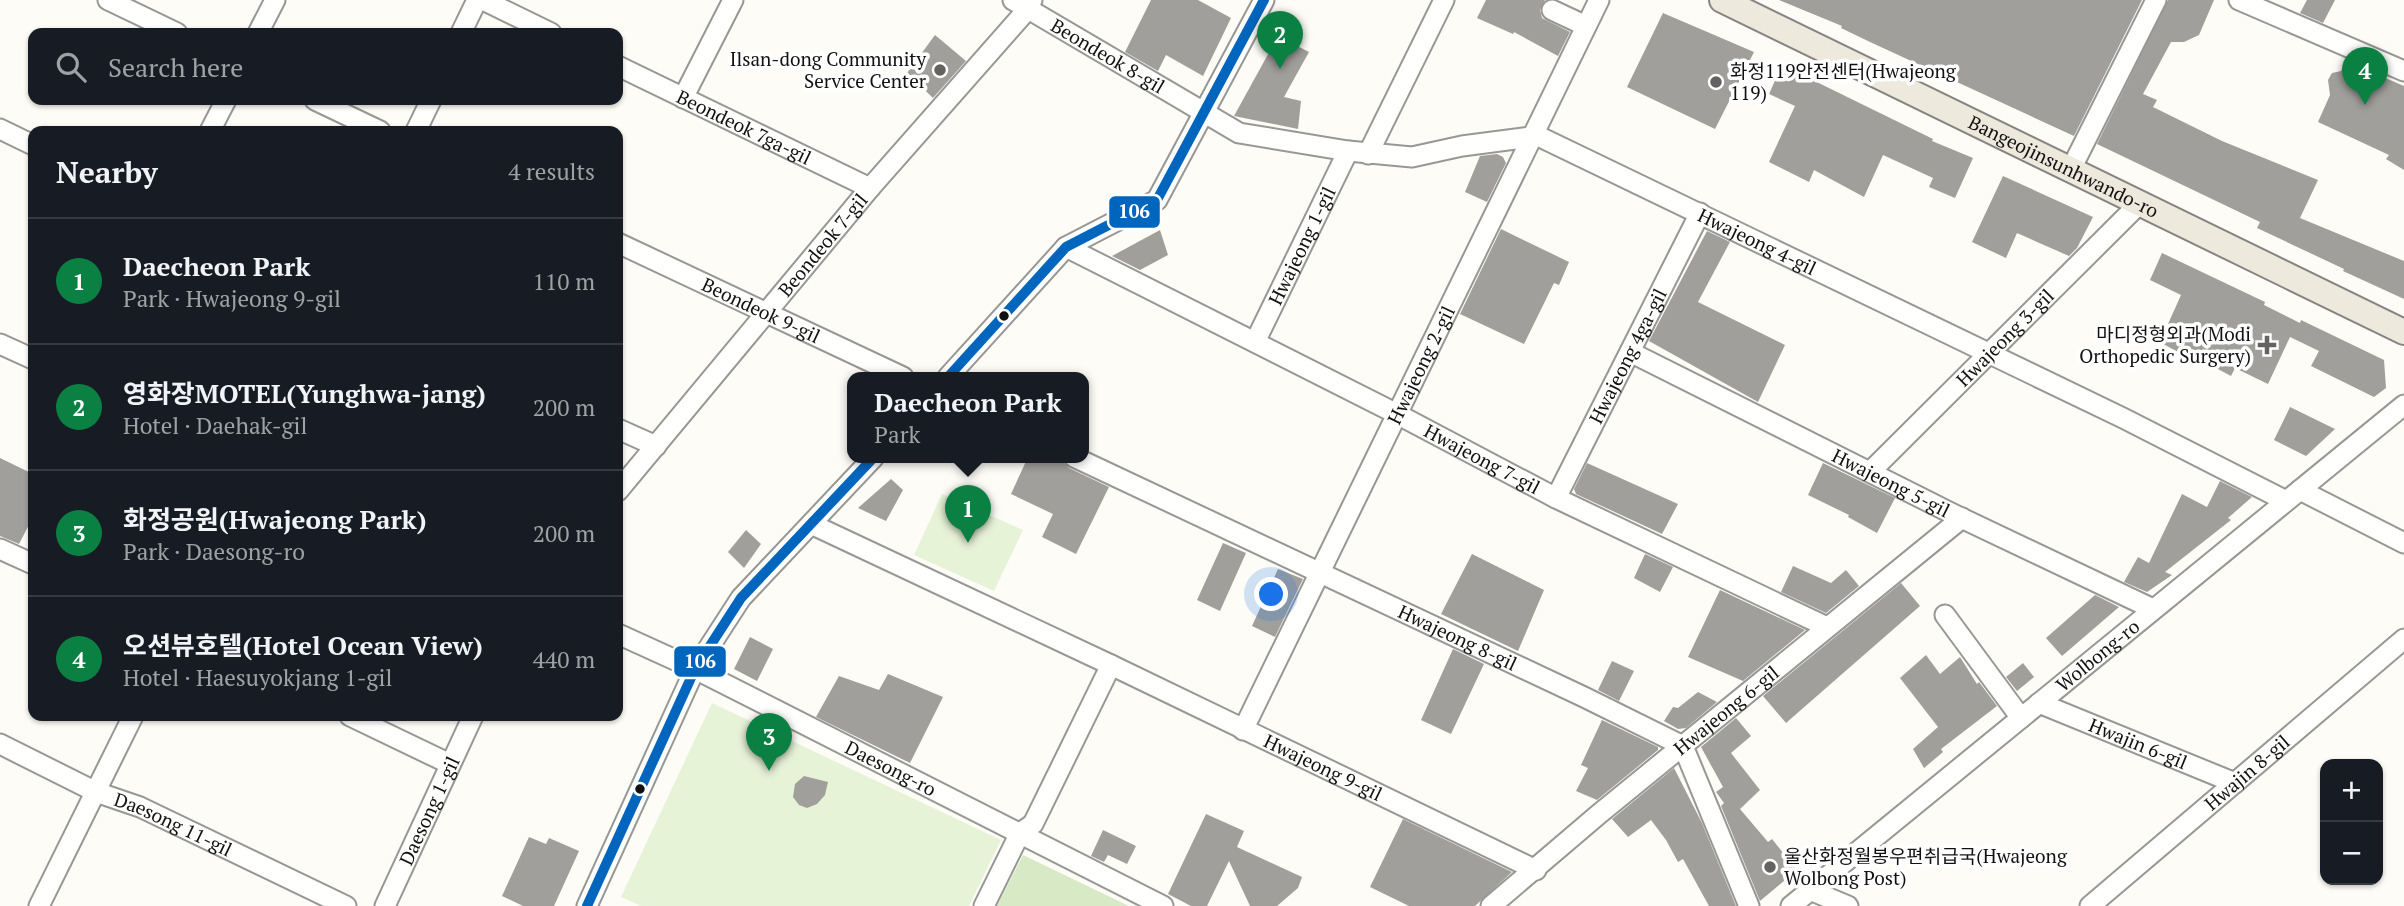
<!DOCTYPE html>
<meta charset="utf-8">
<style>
body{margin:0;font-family:"PT Serif","Noto Sans KR",serif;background:#20242c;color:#f1f3f6}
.controls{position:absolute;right:21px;bottom:21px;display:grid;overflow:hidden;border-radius:14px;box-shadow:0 2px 5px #0004}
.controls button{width:63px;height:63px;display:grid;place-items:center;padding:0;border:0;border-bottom:2px solid #363941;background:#171b24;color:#f1f3f6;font:35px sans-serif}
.you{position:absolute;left:1272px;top:595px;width:24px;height:24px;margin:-18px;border:5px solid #fff;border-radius:50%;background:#1a73e8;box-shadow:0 0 0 10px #1a73e833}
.badge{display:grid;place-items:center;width:46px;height:46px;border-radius:50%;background:#0b8043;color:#fff;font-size:23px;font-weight:700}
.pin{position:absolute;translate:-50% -58px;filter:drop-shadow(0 2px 4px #0008)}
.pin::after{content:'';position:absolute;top:37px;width:24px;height:21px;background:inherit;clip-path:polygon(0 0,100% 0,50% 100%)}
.popup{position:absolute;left:847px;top:372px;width:242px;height:91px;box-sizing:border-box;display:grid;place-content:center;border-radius:14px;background:#171b24;filter:drop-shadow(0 2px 5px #0005);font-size:23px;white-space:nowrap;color:#9ea1a6}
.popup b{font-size:26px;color:#f1f3f6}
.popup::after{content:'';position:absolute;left:50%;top:100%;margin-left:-14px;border:14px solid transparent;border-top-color:#171b24}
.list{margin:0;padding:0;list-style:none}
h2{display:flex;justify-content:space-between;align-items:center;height:91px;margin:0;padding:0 28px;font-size:30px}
h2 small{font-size:23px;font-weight:400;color:#9ea1a6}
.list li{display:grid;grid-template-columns:46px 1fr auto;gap:21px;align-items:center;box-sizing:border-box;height:126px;padding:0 28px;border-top:2px solid #363941}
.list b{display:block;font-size:26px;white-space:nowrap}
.list p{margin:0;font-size:23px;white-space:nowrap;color:#9ea1a6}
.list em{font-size:23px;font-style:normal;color:#9ea1a6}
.icon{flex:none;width:38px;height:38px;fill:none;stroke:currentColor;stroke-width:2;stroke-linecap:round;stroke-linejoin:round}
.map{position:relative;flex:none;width:2404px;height:906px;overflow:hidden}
.search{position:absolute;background:#171b24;box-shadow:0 2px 5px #0004;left:28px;top:28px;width:595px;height:77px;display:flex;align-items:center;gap:18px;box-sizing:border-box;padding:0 24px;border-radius:14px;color:#9ea1a6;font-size:26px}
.panel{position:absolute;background:#171b24;box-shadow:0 2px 5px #0004;left:28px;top:126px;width:595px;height:595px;border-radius:14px}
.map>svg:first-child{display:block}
.green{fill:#e7f3d7}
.forest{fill:#d8eac5}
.building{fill:#a19f9c}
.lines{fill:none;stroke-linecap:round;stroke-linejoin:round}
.minor-casing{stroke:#979795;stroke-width:23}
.major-casing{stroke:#858482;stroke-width:28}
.minor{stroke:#fffffe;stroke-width:19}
.major{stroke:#ede9dc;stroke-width:24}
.bus-1-casing{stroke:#fff;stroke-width:16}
.bus-1{stroke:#0065bd;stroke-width:10}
.poi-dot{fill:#646362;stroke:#fff;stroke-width:2.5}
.bus-dot{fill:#111;stroke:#fff;stroke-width:2.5}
.labels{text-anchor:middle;stroke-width:7;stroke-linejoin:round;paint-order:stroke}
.street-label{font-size:19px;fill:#111;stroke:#fff}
.poi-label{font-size:19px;fill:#111;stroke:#fff;text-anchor:end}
.line-badge{stroke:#fff;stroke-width:2.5}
.badge-label{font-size:19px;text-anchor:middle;font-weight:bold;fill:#fff}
</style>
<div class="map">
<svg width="2404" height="906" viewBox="0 0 2404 906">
<rect width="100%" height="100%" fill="#fdfcf7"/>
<path class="green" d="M942 494 1023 530 994 591 914 555Z
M712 703 1001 840 969 906H641L621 897Z"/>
<path class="forest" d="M1023 855 1129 906H997Z"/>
<path class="building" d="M1151 0H1198L1231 18 1203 76 1166 55 1158 71 1125 52Z
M1486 0H1545L1540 10 1542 18 1570 32 1558 56 1514 32 1513 34 1477 18Z
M1779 0H2142L2074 136 1870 42 1841 28 1842 26Z
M2168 0H2214L2199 35 2184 42H2171L2143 94 2157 100 2153 107 2222 141 2318 180 2300 218 2404 261V299L2343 271 2344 269 2257 228 2260 222 2097 144Z
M2307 0H2335L2323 23 2300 13Z
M1663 13 1754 52 1715 129 1627 87Z
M935 35 966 61 933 98 907 73Z
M1278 36 1309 52 1284 97 1301 101 1298 129 1234 116Z
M2346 61 2404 86V170L2386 159 2389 155 2318 122 2330 95 2328 80 2332 73 2341 71Z
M1782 65 1933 139 1932 141 1973 158 1955 198 1929 187 1933 178 1883 155 1864 197 1814 170 1809 182 1769 162 1795 106 1769 94Z
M1497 154 1503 157 1506 163 1487 202 1465 192 1480 156Z
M2003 176 2093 217 2077 248 2069 256 2017 233 2006 258 1972 242Z
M1501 229 1569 262 1559 285 1554 283 1524 344 1460 314Z
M1160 230 1168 255 1140 270 1112 256Z
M1707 231 1730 242 1698 302 1785 345 1758 402 1649 341Z
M2162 253 2265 302 2264 305 2300 323 2301 320 2384 360 2386 388 2374 397 2311 366 2319 351 2290 337 2268 384 2235 368 2231 376 2199 359 2197 363 2160 342 2181 295 2150 280Z
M2290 407 2335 429 2306 456 2274 440Z
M1028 457H1062L1064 463 1069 468 1109 487 1076 554 1042 537 1053 514 1011 494Z
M0 458 33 474V517L19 544 0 536Z
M1587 463 1678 504 1662 534 1576 494 1574 489Z
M1823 463 1895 498 1877 533 1848 517 1849 515 1808 495Z
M891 479 903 490 886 521 858 508Z
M2220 481 2252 497 2228 518 2231 520 2165 572 2172 575 2147 592 2124 582 2138 557 2149 563 2182 494 2207 507Z
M746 530 761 544 744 568 728 552Z
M1223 543 1246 553 1220 611 1197 600Z
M1472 554 1544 590 1518 651 1441 614Z
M1645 554 1673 567 1660 592 1634 578Z
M1793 566 1831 583 1846 570 1859 586 1826 613 1781 592Z
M1278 569 1303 579 1275 637 1252 626Z
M1901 583 1920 606 1786 723 1763 696Z
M1720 590 1805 630 1743 681 1688 657Z
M2095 595 2119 607 2062 656 2046 638Z
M750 637 773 649 757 681 734 669Z
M1453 649 1484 664 1451 734 1421 720Z
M1926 655 1940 674 1960 657 1977 684 1979 682 1997 706 1941 749 1943 752 1924 768 1913 749 1938 727 1900 678Z
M1612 661 1634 671 1619 701 1598 690Z
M2023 663 2034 677 2017 691 2006 677Z
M888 674 943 697 910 763 816 717 839 676 879 690Z
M1698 692 1717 702 1686 728 1678 729 1664 721 1673 707 1678 708Z
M1736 718 1751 736 1731 753 1760 790 1740 809 1768 842 1772 839 1797 870 1760 901 1721 806 1724 803 1716 792 1723 787 1701 747Z
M1602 720 1658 747V750L1597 800 1576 791 1588 768 1581 765Z
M1674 768 1702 823 1736 906H1709L1683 859 1678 862 1666 840 1651 820 1628 837 1612 819Z
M804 776 828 782 825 795 817 804 807 808 799 805 793 797 795 784Z
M1206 814 1244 831 1237 847 1302 877 1298 888 1277 906H1250L1229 861 1207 906H1191L1168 894Z
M1403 819 1512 872 1475 906H1409L1370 887Z
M1103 830 1136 846 1127 864 1108 855 1104 862 1091 856Z
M529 837 546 844 549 838 579 851 554 906H523L502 896Z"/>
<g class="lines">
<defs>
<g id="minor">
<path d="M108 0 177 33"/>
<path d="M483 0 551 33"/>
<path id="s1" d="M1013 0 1239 133 1348 151 1412 157 1462 146 1538 136 2123 418 2286 501"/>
<path d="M2239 0 2404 71"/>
<path d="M1552 10 1586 26"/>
<path d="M258 33 275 0"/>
<path d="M461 33 477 0"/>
<path id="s2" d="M618 66 870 188"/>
<path d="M683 98 733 0"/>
<path d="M315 100 380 131"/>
<path d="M0 129 33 145"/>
<path d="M210 131 226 100"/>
<path d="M416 131 431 100"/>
<path d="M1368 154 1444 0"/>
<path d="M2070 171 2156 0"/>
<path id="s3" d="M618 243 903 377"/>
<path id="s4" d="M1066 247 1397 414 1556 498 1827 627"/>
<path id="s5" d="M1255 342 1348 151"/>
<path d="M0 344 33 359"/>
<path id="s6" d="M1630 352 1953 514 2153 609"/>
<path d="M948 377 1066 247 1157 200 1264 0"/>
<path d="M618 429 656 446"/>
<path id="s7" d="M1074 457 1584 697 1683 746 1749 906"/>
<path id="s8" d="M1871 471 2139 204"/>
<path d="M2300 490 2404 543"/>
<path id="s9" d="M618 491 870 188 1027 10 1032 0"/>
<path id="s10" d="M1556 498 1700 213"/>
<path id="s11" d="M811 524 1111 665 1536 870"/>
<path d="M0 549 33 564"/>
<path d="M1945 615 2021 718"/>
<path id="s12" d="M618 634 695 669 1163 906"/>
<path id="s13" d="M2039 703 2235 783"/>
<path d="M350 716 450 764"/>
<path id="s14" d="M1243 730 1599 0"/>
<path id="s15" d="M0 744 96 792 140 807 346 906"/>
<path d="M1020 833 1033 824 1111 665"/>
<path d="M1810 890 1848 906"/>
<path d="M39 906 133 716"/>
<path id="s16" d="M385 906 473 716"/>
<path d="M587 906 695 669 741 598 874 457"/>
<path d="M984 906 1020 833"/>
<path id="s17" d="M1491 906 1599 814 1962 518"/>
<path id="s18" d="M1791 906 2404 405"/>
<path id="s19" d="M2090 906 2404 639"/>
</g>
<g id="major">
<path id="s20" d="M1722 0 2404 332"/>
</g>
</defs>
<use href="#minor" class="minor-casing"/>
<use href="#major" class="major-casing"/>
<use href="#minor" class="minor"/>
<use href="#major" class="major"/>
<defs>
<path id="bus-1" d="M948 377 1066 247 1157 200 1264 0
M587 906 695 669 741 598 874 457"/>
</defs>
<use href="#bus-1" class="bus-1-casing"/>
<use href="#bus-1" class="bus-1"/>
</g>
<g class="poi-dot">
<circle cx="940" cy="70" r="7"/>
<circle cx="1716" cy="82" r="7"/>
<path d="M2263.5 334.5h7v7h7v7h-7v7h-7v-7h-7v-7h7z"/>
<circle cx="1770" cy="867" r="7"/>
</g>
<g class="bus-dot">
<circle cx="1004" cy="316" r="6"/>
<circle cx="640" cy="789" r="6"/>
</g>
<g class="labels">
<g class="street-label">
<text dy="7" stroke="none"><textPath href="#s1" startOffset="110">Beondeok 8-gil</textPath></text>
<text dy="7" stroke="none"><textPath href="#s2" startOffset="140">Beondeok 7ga-gil</textPath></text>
<text dy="7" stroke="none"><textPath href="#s20" startOffset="380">Bangeojinsunhwando-ro</textPath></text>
<text dy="7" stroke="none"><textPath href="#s1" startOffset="808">Hwajeong 4-gil</textPath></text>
<text dy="7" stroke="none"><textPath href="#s9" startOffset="320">Beondeok 7-gil</textPath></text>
<text dy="7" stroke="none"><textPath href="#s5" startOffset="107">Hwajeong 1-gil</textPath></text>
<text dy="7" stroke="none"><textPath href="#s3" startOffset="158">Beondeok 9-gil</textPath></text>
<text dy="7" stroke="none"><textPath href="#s8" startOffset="189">Hwajeong 3-gil</textPath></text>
<text dy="7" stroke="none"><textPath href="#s10" startOffset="159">Hwajeong 4ga-gil</textPath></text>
<text dy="7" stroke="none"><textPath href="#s14" startOffset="406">Hwajeong 2-gil</textPath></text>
<text dy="7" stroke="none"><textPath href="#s4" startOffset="467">Hwajeong 7-gil</textPath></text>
<text dy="7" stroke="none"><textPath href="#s6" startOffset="292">Hwajeong 5-gil</textPath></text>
<text dy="7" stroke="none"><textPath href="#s7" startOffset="424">Hwajeong 8-gil</textPath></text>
<text dy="7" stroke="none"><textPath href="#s18" startOffset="396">Wolbong-ro</textPath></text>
<text dy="7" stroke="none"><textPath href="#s17" startOffset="306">Hwajeong 6-gil</textPath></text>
<text dy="7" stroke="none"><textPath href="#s13" startOffset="107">Hwajin 6-gil</textPath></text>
<text dy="7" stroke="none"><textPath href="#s12" startOffset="304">Daesong-ro</textPath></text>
<text dy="7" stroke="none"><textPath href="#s11" startOffset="567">Hwajeong 9-gil</textPath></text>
<text dy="7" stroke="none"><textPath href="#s19" startOffset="206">Hwajin 8-gil</textPath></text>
<text dy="7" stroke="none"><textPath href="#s16" startOffset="105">Daesong 1-gil</textPath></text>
<text dy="7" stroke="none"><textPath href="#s15" startOffset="191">Daesong 11-gil</textPath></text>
</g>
<g class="poi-label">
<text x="926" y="66">Ilsan-dong Community<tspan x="926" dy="22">Service Center</tspan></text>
<text x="1730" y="78" text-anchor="start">화정119안전센터(Hwajeong<tspan x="1730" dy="22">119)</tspan></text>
<text x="2251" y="341">마디정형외과(Modi<tspan x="2251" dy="22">Orthopedic Surgery)</tspan></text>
<text x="1784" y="863" text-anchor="start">울산화정월봉우편취급국(Hwajeong<tspan x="1784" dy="22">Wolbong Post)</tspan></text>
</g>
</g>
<g class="line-badge">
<rect x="1108" y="195" width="53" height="34" rx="7" fill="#0065bd"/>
<rect x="673" y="645" width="54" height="33" rx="7" fill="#0065bd"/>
</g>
<g class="badge-label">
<text x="1134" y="218">106</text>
<text x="700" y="668">106</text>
</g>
</svg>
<div class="controls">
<button>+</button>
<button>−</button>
</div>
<div class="you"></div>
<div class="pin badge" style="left:968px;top:543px">1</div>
<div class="popup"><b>Daecheon Park</b>Park</div>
<div class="pin badge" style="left:1280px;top:69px">2</div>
<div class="pin badge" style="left:769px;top:771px">3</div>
<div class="pin badge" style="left:2365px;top:105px">4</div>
<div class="search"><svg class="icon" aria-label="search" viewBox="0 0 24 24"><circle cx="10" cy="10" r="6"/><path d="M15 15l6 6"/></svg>Search here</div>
<section class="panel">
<h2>Nearby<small>4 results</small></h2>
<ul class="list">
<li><span class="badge">1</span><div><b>Daecheon Park</b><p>Park · Hwajeong 9-gil</p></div><em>110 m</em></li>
<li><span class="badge">2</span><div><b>영화장MOTEL(Yunghwa-jang)</b><p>Hotel · Daehak-gil</p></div><em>200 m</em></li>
<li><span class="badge">3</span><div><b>화정공원(Hwajeong Park)</b><p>Park · Daesong-ro</p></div><em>200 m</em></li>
<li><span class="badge">4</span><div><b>오션뷰호텔(Hotel Ocean View)</b><p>Hotel · Haesuyokjang 1-gil</p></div><em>440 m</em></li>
</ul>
</section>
</div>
